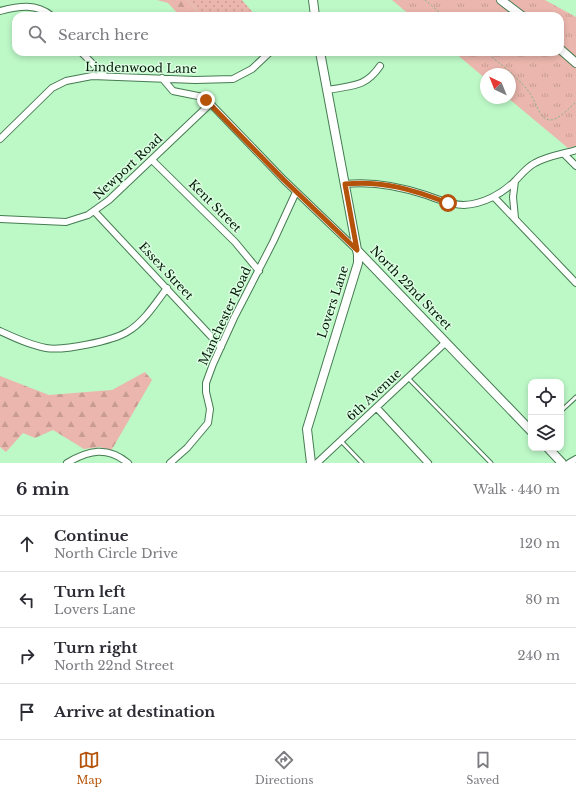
<!DOCTYPE html>
<meta charset="utf-8">
<style>
body{margin:0;font-family:"Libre Baskerville",serif;background:#f2f2f3;color:#2b2b33}
.controls{position:absolute;right:12px;bottom:12px;display:grid;overflow:hidden;border-radius:8px;box-shadow:0 2px 6px #0003}
.controls button{width:36px;height:36px;display:grid;place-items:center;padding:0;border:0;border-bottom:1px solid #e1e1e2;background:#fff;color:#2b2b33;font:20px sans-serif}
.compass{position:absolute;left:480px;top:68px;width:36px;height:36px;border-radius:50%;background:#fff;box-shadow:0 2px 6px #0003;rotate:317deg}
.stop{position:absolute;width:12px;height:12px;margin:-9px;border:3px solid #b45309;border-radius:50%;background:#fff}
.stop.end{background:#b45309;border-color:#fff;box-shadow:0 1px 4px #0008}
.list{margin:0;padding:0;list-style:none}
h2{display:flex;justify-content:space-between;align-items:center;height:52px;margin:0;padding:0 16px;font-size:17px}
h2 small{font-size:13px;font-weight:400;color:#7c7c81}
.list li{display:grid;grid-template-columns:26px 1fr auto;gap:12px;align-items:center;box-sizing:border-box;height:56px;padding:0 16px;border-top:1px solid #e1e1e2}
.list b{display:block;font-size:15px;white-space:nowrap}
.list p{margin:0;font-size:13px;white-space:nowrap;color:#7c7c81}
.list em{font-size:13px;font-style:normal;color:#7c7c81}
.icon{flex:none;width:22px;height:22px;fill:none;stroke:currentColor;stroke-width:2;stroke-linecap:round;stroke-linejoin:round}
.map{position:relative;flex:none;width:576px;height:463px;overflow:hidden}
.search{position:absolute;background:#fff;box-shadow:0 2px 6px #0003;left:12px;right:12px;top:12px;height:44px;display:flex;align-items:center;gap:10px;box-sizing:border-box;padding:0 14px;border-radius:12px;color:#7c7c81;font-size:15px}
.sheet{height:276px;background:#fff}
nav{display:flex;justify-content:space-around;align-items:center;box-sizing:border-box;height:56px;border-top:1px solid #e1e1e2;background:#fff;font-size:11px;color:#7c7c81}
nav a{display:grid;justify-items:center;gap:2px}
nav .on{color:#b45309}
.map>svg:first-child{display:block}
.grass{fill:url(#grass-dots)}
.forest{fill:url(#forest-firs)}
.park{fill:url(#park-tufts)}
.lines{fill:none;stroke-linecap:round;stroke-linejoin:round}
.service-casing{stroke:#457c51;stroke-width:5}
.minor-casing{stroke:#457c51;stroke-width:8}
.tertiary-casing{stroke:#457c51;stroke-width:10}
.path{stroke:#83b28b;stroke-width:1;stroke-dasharray:2 2;stroke-linecap:butt}
.service{stroke:#fff;stroke-width:3}
.minor{stroke:#fff;stroke-width:6}
.tertiary{stroke:#fff;stroke-width:8}
.route{stroke:#b45309;stroke-width:5}
.labels{text-anchor:middle;stroke-width:3;stroke-linejoin:round;paint-order:stroke}
.street-label{font-size:12px;fill:#021707;stroke:#dcffe1}
</style>
<div class="map">
<svg width="576" height="463" viewBox="0 0 576 463">
<defs>
<pattern id="grass-dots" width="8" height="8" patternUnits="userSpaceOnUse"><rect width="8" height="8" fill="#ebb6ad"/><path d="M2 2h.1M6 6h.1" fill="none" stroke="#c89c93" stroke-width="1.8" stroke-linecap="round"/></pattern>
<pattern id="forest-firs" width="22" height="20" patternUnits="userSpaceOnUse"><rect width="22" height="20" fill="#ebb6ad"/><path d="M5 1l3.5 6h-7zM16 11l3.5 6h-7z" fill="#c89c93"/></pattern>
<pattern id="park-tufts" width="24" height="20" patternUnits="userSpaceOnUse"><rect width="24" height="20" fill="#ebb6ad"/><path d="M3 7l-1-3M5 7V3M7 7l1-3M15 17l-1-3M17 17v-4M19 17l1-3" fill="none" stroke="#c89c93"/></pattern>
</defs>
<rect width="100%" height="100%" fill="#bdf8c7"/>
<path class="grass" d="M187 0H242L256 16H198L196 9Z"/>
<path class="forest" d="M157 0H187L196 9 198 16H180L168 3Z
M145 372 152 380 111 451 100 447 84 449 53 430 35 438 23 433 6 452 0 447V376L49 395 112 390Z"/>
<path class="park" d="M392 0H545L576 17V146L568 148 508 98H510V74H486V79L454 52H560V16H411Z"/>
<g class="lines">
<defs>
<path id="service" d="M408 378 491 463
M561 411 576 397
M341 441 362 463"/>
<path id="minor" d="M0 11C19 6 36 3 52 16
M81 52 105 76
M162 78 173 91 203 97 207 100 284 180 357 250
M328 90C352 85 365 88 380 66
M0 139 52 88 66 81 92 76 195 80 233 79 252 69 270 52
M564 154 576 166
M152 160 235 242 259 271
M345 184C373 181 399 186 426 195 438 199 450 205 464 205 483 204 502 194 515 181 522 174 527 167 535 163 547 156 563 154 576 150
M494 197 576 283
M94 211 221 347
M515 218 513 197 515 181
M0 219 66 222 88 215 109 200 210 104
M0 331C15 338 30 345 46 348 64 351 112 341 127 332 143 323 156 303 167 288
M377 408 428 463
M67 463C89 450 107 446 128 463
M170 463 187 448 208 423 210 409 206 392V383L213 364 234 318 273 242 296 192
M317 463 446 342
M569 463 576 459"/>
<path id="tertiary" d="M313 0 315 16
M501 0 522 16
M560 49 576 63
M357 250 531 431
M548 448 562 463
M311 463 307 429 358 263V255L320 52"/>
</defs>
<use href="#service" class="service-casing"/>
<use href="#minor" class="minor-casing"/>
<use href="#tertiary" class="tertiary-casing"/>
<path class="path" d="M425 0 444 16
M486 52C501 65 520 78 531 95 536 102 540 121 551 120 560 119 570 107 576 102"/>
<use href="#service" class="service"/>
<use href="#minor" class="minor"/>
<use href="#tertiary" class="tertiary"/>
</g>
<g class="lines">
<path class="route" d="M206 100 284 180 357 250 345 184C382 180 414 190 448 203"/>
</g>
<g class="labels">
<g class="street-label">
<text transform="translate(141 68) rotate(1)" y="4">Lindenwood Lane</text>
<text transform="translate(128 167) rotate(-43)" y="4">Newport Road</text>
<text transform="translate(215 206) rotate(45)" y="4">Kent Street</text>
<text transform="translate(166 271) rotate(47)" y="4">Essex Street</text>
<text transform="translate(411 288) rotate(46)" y="4">North 22nd Street</text>
<text transform="translate(333 302) rotate(-72)" y="4">Lovers Lane</text>
<text transform="translate(225 316) rotate(-65)" y="4">Manchester Road</text>
<text transform="translate(374 395) rotate(-43)" y="4">6th Avenue</text>
</g>
</g>
</svg>
<div class="controls">
<button><svg class="icon" aria-label="locate" viewBox="0 0 24 24"><circle cx="12" cy="12" r="6"/><path d="M12 2v4M12 18v4M2 12h4M18 12h4"/></svg></button>
<button><svg class="icon" aria-label="layers" viewBox="0 0 24 24"><path d="M12 4l9 5-9 5-9-5zM3 14l9 5 9-5"/></svg></button>
</div>
<svg class="compass" viewBox="-18 -18 36 36"><path d="M0-13l5 13h-10z" fill="#e53935"/><path d="M0 13l5-13h-10z" fill="#7c7c81"/></svg>
<div class="stop" style="left:448px;top:203px"></div>
<div class="stop end" style="left:206px;top:100px"></div>
<div class="search"><svg class="icon" aria-label="search" viewBox="0 0 24 24"><circle cx="10" cy="10" r="6"/><path d="M15 15l6 6"/></svg>Search here</div>
</div>
<section class="sheet">
<h2>6 min<small>Walk · 440 m</small></h2>
<ul class="list">
<li><svg class="icon" aria-label="ahead" viewBox="0 0 24 24"><path d="M12 20V5M6 11l6-6 6 6"/></svg><div><b>Continue</b><p>North Circle Drive</p></div><em>120 m</em></li>
<li><svg class="icon" aria-label="left" viewBox="0 0 24 24"><path d="M17 20v-9H6M10 6l-5 5 5 5"/></svg><div><b>Turn left</b><p>Lovers Lane</p></div><em>80 m</em></li>
<li><svg class="icon" aria-label="right" viewBox="0 0 24 24"><path d="M7 20v-9h11M14 6l5 5-5 5"/></svg><div><b>Turn right</b><p>North 22nd Street</p></div><em>240 m</em></li>
<li><svg class="icon" aria-label="arrive" viewBox="0 0 24 24"><path d="M6 21V4h12l-3 4 3 4H6"/></svg><div><b>Arrive at destination</b></div></li>
</ul>
</section>
<nav>
<a class="on"><svg class="icon" aria-label="map" viewBox="0 0 24 24"><path d="M3 6l6-2 6 2 6-2v14l-6 2-6-2-6 2zM9 4v14M15 6v14"/></svg>Map</a>
<a><svg class="icon" aria-label="directions" viewBox="0 0 24 24"><path d="M12 3l9 9-9 9-9-9zM9 14v-3h6M13 9l2 2-2 2"/></svg>Directions</a>
<a><svg class="icon" aria-label="saved" viewBox="0 0 24 24"><path d="M7 4h10v16l-5-4-5 4z"/></svg>Saved</a>
</nav>
